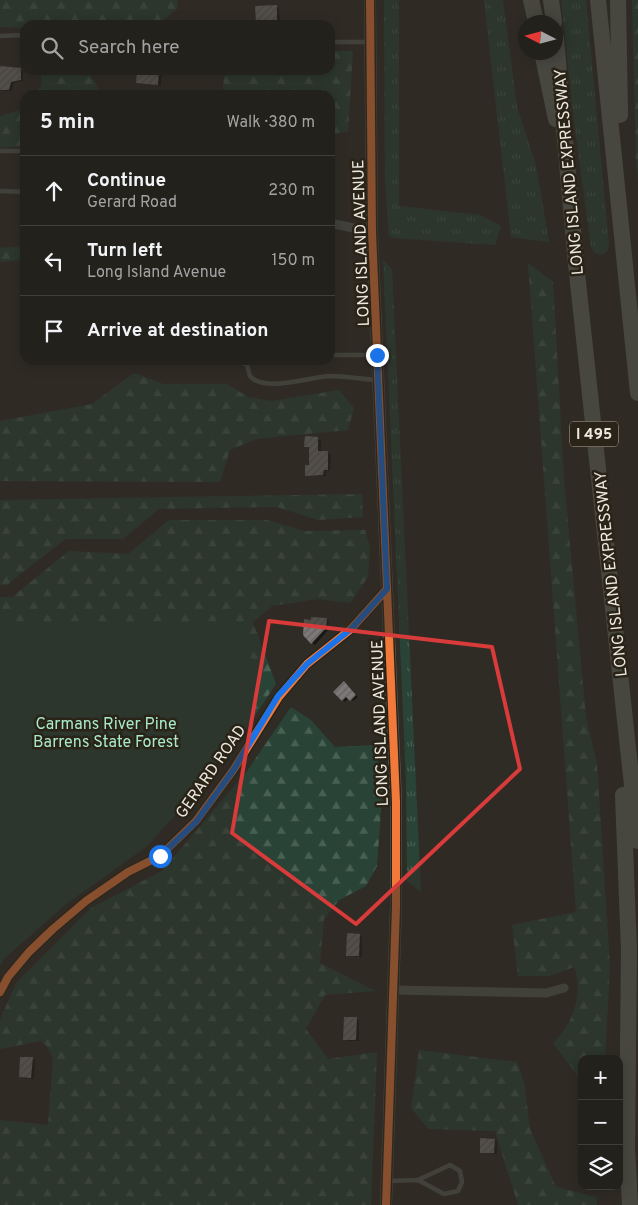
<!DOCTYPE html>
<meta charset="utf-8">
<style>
body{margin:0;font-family:Overpass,sans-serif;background:#2b2925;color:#f1f3f6}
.controls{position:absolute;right:15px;bottom:15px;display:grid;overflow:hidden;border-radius:10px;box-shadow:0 2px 12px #0003}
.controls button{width:45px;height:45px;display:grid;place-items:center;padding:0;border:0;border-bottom:1px solid #403e3b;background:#23211c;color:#f1f3f6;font:25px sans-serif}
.compass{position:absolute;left:518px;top:15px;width:45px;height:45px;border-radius:50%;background:#23211c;box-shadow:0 2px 12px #0003;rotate:276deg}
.stop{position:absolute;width:15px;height:15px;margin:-11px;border:4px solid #1a73e8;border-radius:50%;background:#fff}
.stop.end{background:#1a73e8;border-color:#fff;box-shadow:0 1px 5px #0008}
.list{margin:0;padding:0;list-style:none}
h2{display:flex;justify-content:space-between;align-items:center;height:65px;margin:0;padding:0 20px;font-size:21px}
h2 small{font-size:16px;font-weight:400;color:#a3a3a3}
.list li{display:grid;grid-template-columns:32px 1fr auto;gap:15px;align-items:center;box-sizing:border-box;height:70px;padding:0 20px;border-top:1px solid #403e3b}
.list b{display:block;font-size:19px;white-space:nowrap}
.list p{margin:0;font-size:16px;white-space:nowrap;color:#a3a3a3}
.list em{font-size:16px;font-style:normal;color:#a3a3a3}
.icon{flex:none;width:28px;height:28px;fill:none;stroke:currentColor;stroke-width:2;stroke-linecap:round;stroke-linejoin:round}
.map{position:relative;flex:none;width:638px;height:1205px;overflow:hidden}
.search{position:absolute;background:#23211c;box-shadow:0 2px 12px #0003;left:20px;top:20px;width:315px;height:55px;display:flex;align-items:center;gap:12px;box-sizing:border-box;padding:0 18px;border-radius:15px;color:#a3a3a3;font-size:19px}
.panel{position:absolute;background:#23211c;box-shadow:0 2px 12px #0003;left:20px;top:90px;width:315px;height:275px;border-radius:15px}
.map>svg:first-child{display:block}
.grass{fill:url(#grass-tufts)}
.forest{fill:url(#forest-firs)}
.green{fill:#294437}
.shadow{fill:#0007}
.building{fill:url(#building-hatch)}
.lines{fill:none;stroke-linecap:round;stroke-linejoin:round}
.lane{stroke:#585b56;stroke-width:4.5}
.street{stroke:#585b56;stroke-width:9}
.secondary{stroke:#616460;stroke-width:12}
.highway{stroke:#656861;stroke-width:16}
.cycleway-casing{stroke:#2a2317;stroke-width:11}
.cycleway{stroke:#f17a3a;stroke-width:8}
.route{stroke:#1a73e8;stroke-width:6}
.marked{fill:none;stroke:#d83b3a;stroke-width:4;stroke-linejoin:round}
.labels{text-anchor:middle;stroke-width:5;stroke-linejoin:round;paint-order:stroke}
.shield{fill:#2a2317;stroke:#b2aea4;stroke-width:1}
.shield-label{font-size:15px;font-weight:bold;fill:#ede9e0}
.street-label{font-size:16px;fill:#ede9e0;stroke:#2a2317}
.park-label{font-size:16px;fill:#a7ebcb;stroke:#2a2317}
</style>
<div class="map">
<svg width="638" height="1205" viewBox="0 0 638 1205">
<defs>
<pattern id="grass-tufts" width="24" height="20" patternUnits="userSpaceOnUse" patternTransform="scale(1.25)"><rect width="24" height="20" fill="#294437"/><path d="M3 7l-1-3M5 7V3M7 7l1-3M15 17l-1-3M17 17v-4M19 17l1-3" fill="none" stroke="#485f54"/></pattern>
<pattern id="forest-firs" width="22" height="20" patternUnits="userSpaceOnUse" patternTransform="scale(1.25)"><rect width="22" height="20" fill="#294437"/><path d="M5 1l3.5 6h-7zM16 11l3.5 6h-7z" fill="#485f54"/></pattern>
<pattern id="building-hatch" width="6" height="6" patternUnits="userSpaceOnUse" patternTransform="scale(1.25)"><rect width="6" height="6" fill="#7c7878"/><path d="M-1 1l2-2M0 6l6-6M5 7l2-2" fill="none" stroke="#646260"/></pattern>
</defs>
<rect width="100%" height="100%" fill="#2f2c25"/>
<path class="grass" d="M384 0H399V206L480 215 501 226 495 245 395 238 389 236 385 182Z
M484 0H503L517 107 536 165 549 242 511 237Z
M561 0H586L609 245 607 251 602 255 595 253 591 247 574 121Z
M383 259 392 270 421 892 407 881 406 780Z"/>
<path class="forest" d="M0 0H177L178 8 157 25H25V28L0 27Z
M632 0H638V179L636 162Z
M330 51H353L348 131 330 135V95H223L224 70H330Z
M42 70H88L102 95H33L41 86Z
M25 105V146L0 148V116L20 110Z
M25 246V260L0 262V248Z
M528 263 553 282 564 480 586 717 597 764 610 966 605 1059H582V1094L577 1075 553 1043C573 1024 584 994 574 967L550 976H518L512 925 576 912Z
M134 373 163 384H227L248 397 272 401 339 390 354 408 348 430 256 439 230 450 220 482 0 481V421L92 404Z
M362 494 363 517 318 520 277 507 159 509 123 539H65L7 585H0V500Z
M169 520H267L305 531 365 530 370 547 368 577 350 603 318 599 272 606 253 622 276 684 226 759 183 758 0 697V597H12L69 551 128 554Z
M291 707 311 720 335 747 374 745 383 782 377 866 366 886 339 900 324 919 320 963 375 991 325 995 306 1029 328 1059 377 1052 371 1205H0V1120L48 1125 53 1059 47 1046 41 1041 0 1049V1020L16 983 91 908 162 871 247 771Z
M419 1050 517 1062 524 1082 530 1129 556 1187 596 1197 597 1205H518L495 1131 428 1129 411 1108Z"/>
<path class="green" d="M0 625 233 626 267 686 198 790 146 847 65 905 5 958 0 966Z"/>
<path class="shadow" d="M276 6 279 8 280 23H257Z
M0 68 21 70 23 71V81L14 83 12 91H3L0 89Z
M144 70H162L161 86 137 82Z
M306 437 321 440V452L331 454 330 471H326V476L307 475 310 466V448L306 446Z
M327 619 329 621 328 630 315 645 304 635 305 620Z
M347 684 358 697 353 701 349 698 345 702 342 700Z
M360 935 362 937V957L350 956 347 955Z
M356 1019 359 1020V1041H347L344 1039Z
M32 1059 35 1060 34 1079 23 1078 20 1077Z
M494 1140 497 1141V1154L481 1152Z"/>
<path class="building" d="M277 5V22L256 23 255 6Z
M0 66 21 68V80L11 82 9 90H0Z
M143 70H159L158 85 136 83 137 72 142 73Z
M305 436 318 437V451H328V470H324L323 475 305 476V465H309V447H304Z
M311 617 327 618 326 628 311 644 303 635 304 619 311 620Z
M344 681 356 695 350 701 346 697 342 701 333 692Z
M347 933 360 934 359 956H346Z
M344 1017H357L356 1040H343Z
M20 1057H33L31 1078 19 1077Z
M480 1138 495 1139 494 1153H480Z"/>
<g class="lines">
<path class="lane" d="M0 36 25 35
M330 42H369
M0 151H25
M0 191 25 192
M330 355H376
M236 360 247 365
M249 360 247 365 250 376C264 393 309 377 329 376 345 376 361 379 376 380
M388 1181 418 1180 450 1165 460 1171 462 1182 458 1191 444 1194 418 1180"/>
<path class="street" d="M330 223 372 232
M393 990 546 993 564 988
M0 992 8 977 29 952 53 929 86 901 128 872 160 856 196 821 234 769 279 697 307 664 351 629 387 589"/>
<path class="secondary" d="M370 0 372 232 396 802V907L386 1205"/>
<path class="highway" d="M531 0 536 22
M551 0 554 22
M598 0 638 393
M618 0 620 115
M556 39 576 264 638 841
M542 52 556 119
M623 795 629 950 627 1148 630 1205"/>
<defs>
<path id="cycleway" d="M370 0 372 232 396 802V907L386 1205
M0 992 8 977 29 952 53 929 86 901 128 872 160 856 196 821 234 769 279 697 307 664 351 629 387 589"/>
</defs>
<use href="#cycleway" class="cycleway-casing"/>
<use href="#cycleway" class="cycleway"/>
</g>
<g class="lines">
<path class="route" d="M160 856 196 822 234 769 278 696 307 664 351 629 387 589 377 355"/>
</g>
<path d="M0 0H638V1205H0ZM269 621 492 647 520 769 356 924 232 833Z" fill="#2f2c25" fill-opacity=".55" fill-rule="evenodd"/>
<path class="marked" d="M269 621 492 647 520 769 356 924 232 833Z"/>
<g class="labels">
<rect class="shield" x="570" y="421.5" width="48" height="25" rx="4"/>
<g class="shield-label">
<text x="594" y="439">I 495</text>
</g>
<g class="street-label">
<text transform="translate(568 172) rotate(-95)" y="6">LONG ISLAND EXPRESSWAY</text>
<text transform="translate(360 243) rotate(-92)" y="6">LONG ISLAND AVENUE</text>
<text transform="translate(610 574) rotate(-96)" y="6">LONG ISLAND EXPRESSWAY</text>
<text transform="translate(379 723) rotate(-92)" y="6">LONG ISLAND AVENUE</text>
<text transform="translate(210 771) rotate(-55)" y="6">GERARD ROAD</text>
</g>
<g class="park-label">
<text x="106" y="729">Carmans River Pine<tspan x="106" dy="18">Barrens State Forest</tspan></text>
</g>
</g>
</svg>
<div class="controls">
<button>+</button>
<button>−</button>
<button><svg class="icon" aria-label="layers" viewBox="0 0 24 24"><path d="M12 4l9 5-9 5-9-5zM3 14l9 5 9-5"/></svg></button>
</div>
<svg class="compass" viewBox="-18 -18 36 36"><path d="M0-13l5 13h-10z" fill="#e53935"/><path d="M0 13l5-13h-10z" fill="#a3a3a3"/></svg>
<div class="stop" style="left:160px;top:856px"></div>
<div class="stop end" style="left:377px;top:355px"></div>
<div class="search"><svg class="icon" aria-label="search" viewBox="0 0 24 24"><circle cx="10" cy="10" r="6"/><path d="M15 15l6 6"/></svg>Search here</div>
<section class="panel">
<h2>5 min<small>Walk · 380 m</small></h2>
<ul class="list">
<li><svg class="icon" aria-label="ahead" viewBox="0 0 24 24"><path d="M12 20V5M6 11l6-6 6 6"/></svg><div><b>Continue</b><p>Gerard Road</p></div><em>230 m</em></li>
<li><svg class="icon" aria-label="left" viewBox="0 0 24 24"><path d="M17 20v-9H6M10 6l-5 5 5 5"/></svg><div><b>Turn left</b><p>Long Island Avenue</p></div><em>150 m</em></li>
<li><svg class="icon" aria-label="arrive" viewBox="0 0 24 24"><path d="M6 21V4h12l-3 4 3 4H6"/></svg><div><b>Arrive at destination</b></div></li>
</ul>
</section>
</div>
